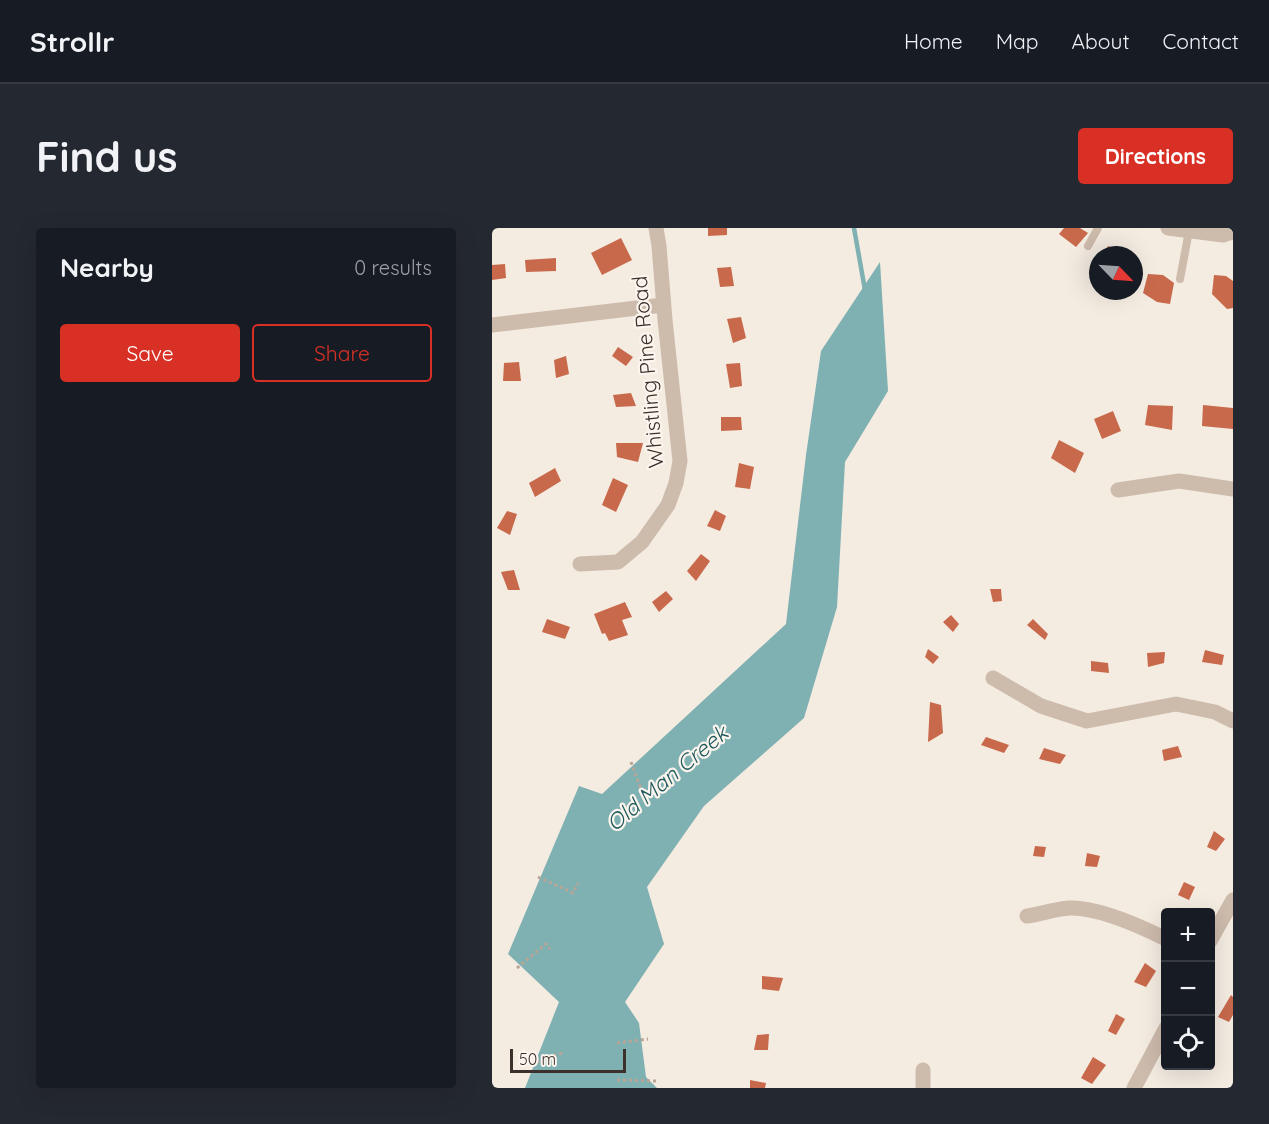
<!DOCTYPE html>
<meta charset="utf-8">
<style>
body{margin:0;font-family:Quicksand,sans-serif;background:#242831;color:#f1f3f6}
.controls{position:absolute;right:18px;bottom:18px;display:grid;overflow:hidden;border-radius:6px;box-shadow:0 6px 24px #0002}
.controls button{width:54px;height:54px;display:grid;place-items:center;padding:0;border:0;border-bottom:2px solid #363941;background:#171b24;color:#f1f3f6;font:30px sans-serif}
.compass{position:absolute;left:597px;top:18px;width:54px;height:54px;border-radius:50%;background:#171b24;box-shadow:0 6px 24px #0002;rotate:115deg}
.scale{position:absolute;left:18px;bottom:15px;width:116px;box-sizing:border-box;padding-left:6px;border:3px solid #3b302b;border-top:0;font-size:16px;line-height:21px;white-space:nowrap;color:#3b302b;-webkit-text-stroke:4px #fbf5ee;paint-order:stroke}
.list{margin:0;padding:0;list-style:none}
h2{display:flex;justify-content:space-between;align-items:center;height:78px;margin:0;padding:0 24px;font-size:26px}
h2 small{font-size:20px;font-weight:400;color:#9ea1a6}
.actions{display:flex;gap:12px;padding:18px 24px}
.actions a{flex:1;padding:14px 0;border:2px solid #d93025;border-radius:6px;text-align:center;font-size:21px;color:#d93025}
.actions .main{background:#d93025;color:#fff}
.icon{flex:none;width:33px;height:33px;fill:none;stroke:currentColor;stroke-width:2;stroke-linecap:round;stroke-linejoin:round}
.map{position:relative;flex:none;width:741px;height:860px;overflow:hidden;border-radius:6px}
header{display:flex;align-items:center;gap:36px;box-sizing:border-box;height:84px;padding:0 30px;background:#171b24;border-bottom:2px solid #363941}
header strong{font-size:28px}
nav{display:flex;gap:33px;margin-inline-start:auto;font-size:21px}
.intro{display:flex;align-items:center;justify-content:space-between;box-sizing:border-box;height:144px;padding:0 36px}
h1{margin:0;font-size:42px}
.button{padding:15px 27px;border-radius:6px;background:#d93025;color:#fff;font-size:21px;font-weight:700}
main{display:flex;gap:36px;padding:0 36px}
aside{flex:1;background:#171b24;border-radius:6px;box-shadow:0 6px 24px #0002}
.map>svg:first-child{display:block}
.water{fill:#7fb0b2}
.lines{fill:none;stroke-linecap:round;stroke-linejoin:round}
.stream{stroke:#7fb0b2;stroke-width:4.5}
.building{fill:#c8694b}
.path{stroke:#b9a596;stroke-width:3;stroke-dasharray:3 3;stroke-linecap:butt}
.lane{stroke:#cdbbac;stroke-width:8}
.street{stroke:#cdbbac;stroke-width:15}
.labels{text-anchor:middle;stroke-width:4.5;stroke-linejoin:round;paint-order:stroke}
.street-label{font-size:21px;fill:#3b302b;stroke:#fbf5ee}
.water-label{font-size:22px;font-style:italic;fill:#1f5a5e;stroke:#fbf5ee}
</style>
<header>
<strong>Strollr</strong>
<nav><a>Home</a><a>Map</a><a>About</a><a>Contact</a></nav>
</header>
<div class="intro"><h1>Find us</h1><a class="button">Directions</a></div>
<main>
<aside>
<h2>Nearby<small>0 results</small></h2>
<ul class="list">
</ul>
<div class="actions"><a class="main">Save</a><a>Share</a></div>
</aside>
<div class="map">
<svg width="741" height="860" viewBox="0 0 741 860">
<rect width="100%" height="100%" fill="#f4ebe1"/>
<path class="water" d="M388 34 396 163 353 234 345 379 312 490 212 578 155 659 172 716 133 774 147 795 154 849 165 860H33L67 774 16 726 87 558 110 566 294 396 314 227 329 123Z"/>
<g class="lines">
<path class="stream" d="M362 0 373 62"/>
</g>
<path class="building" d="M216 0H235V7L216 8Z
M572 0H588L596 5 584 19 567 6Z
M129 10 140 32 110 47 99 25Z
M616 18 640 27H612Z
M64 30V43L34 44 33 32Z
M13 36 14 50 0 52V37Z
M239 39 242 58 228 59 225 40Z
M656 46 671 47 682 55 678 76 665 74 651 65Z
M722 47 734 48 741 53V80L735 81 720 66Z
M249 89 254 110 241 115 235 91Z
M126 119 141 129 134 138 120 128Z
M74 128 77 146 64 150 62 132Z
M27 134 29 153H11L12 135Z
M248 135 250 158 238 160 234 136Z
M139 165 144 178 124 179 121 167Z
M656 177 681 178 680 202 653 197Z
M711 177 741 180V201L710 198Z
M621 183 629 203 610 211 602 191Z
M229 189H249L250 202 229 203Z
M567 212 592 225 583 245 559 230Z
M124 215H151L146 234 125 229Z
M247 235 262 239 258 261 243 259Z
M63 240 69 253 43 269 37 255Z
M121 250 136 257 124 284 110 277Z
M223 282 234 288 228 303 215 298Z
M15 283 25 286 18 307 5 300Z
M209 326 218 333 204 353 195 343Z
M22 342 28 362H16L9 344Z
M498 361H509L510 373 501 374Z
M174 363 181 371 167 384 160 374Z
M133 374 140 389 130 392 136 407 117 413 113 405 110 406 102 386Z
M459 387 467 396 461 404 451 394Z
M55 391 78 399 73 411 50 404Z
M541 391 556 406 553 412 535 397Z
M436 421 447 429 441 436 433 429Z
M713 422 732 427 730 437 710 434Z
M673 424 672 435 656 439 655 425Z
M599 433 616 435 617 445 599 443Z
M438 474 449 477 451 505 436 514Z
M494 509 517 517 512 525 489 517Z
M686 518 690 529 672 533 670 522Z
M552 520 574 527 568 536 547 531Z
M722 603 733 611 724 623 715 619Z
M543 618 554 619 552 629 541 628Z
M595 625 608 628 605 639 593 638Z
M692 654 703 659 697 672 686 667Z
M653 735 664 743 654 759 642 754Z
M270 748 291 750 287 763 270 761Z
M739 767 741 769V787L737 794 726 789Z
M624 786 633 791 624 807 616 803Z
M277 806 276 822H262L265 807Z
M601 829 614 837 600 856 589 850Z
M258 852 274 855 273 860H258Z"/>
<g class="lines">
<path class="path" d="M139 534 150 564
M46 649 81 665 86 655
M25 740 54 716 58 721
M125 815 156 811
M39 836 70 825
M125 852 166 853"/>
<path class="lane" d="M596 18 606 0
M688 51 697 3"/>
<path class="street" d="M676 0 731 7 741 4
M0 97 171 77
M626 262 687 253 741 261
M88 336 126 334 150 314 176 277 184 255 188 233 173 92 167 18 164 0
M501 450 549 478 595 493 684 476 723 484 741 493
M535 688C549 686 563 681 577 680 606 679 648 698 674 711
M718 713 741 672
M431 860V842
M642 860 674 800"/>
</g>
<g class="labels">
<g class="street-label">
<text transform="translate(156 144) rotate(-95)" y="7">Whistling Pine Road</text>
</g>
<g class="water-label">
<text transform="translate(175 550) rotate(-40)" y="8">Old Man Creek</text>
</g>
</g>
</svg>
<div class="controls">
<button>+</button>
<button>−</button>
<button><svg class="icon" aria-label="locate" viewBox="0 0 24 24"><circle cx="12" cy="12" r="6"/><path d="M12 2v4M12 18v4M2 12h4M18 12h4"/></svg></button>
</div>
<svg class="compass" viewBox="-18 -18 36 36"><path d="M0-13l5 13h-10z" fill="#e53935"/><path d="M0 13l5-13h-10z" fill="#9ea1a6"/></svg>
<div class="scale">50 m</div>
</div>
</main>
